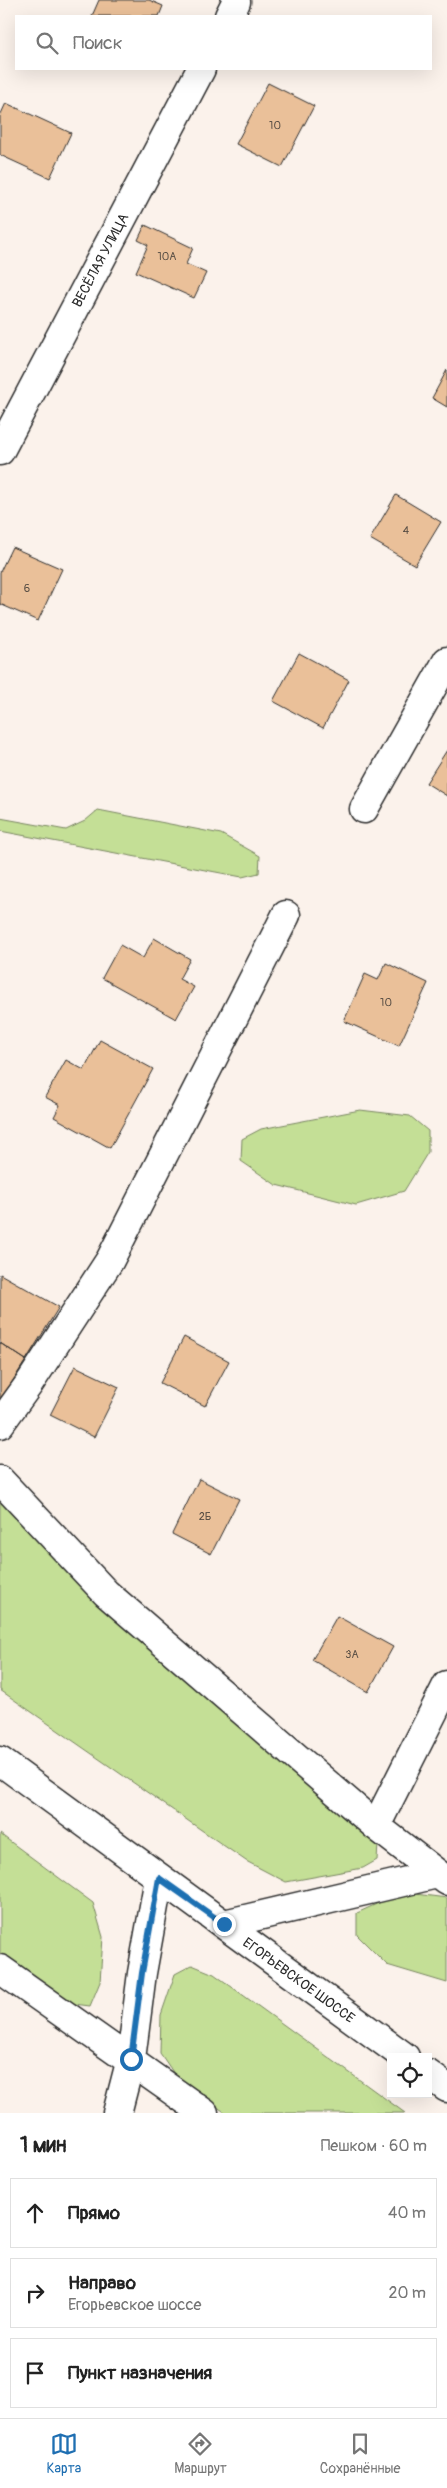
<!DOCTYPE html>
<html lang="ru">
<meta charset="utf-8">
<style>
body{margin:0;font-family:Pangolin,sans-serif;background:#f2f2f2;color:#222}
.controls{position:absolute;right:15px;bottom:15px;display:grid;overflow:hidden;border-radius:0px;box-shadow:0 5px 20px #0002}
.controls button{width:45px;height:45px;display:grid;place-items:center;padding:0;border:0;border-bottom:1px solid #e0e0e0;background:#fff;color:#222;font:25px sans-serif}
.stop{position:absolute;width:15px;height:15px;margin:-11px;border:4px solid #1f6fb2;border-radius:50%;background:#fff}
.stop.end{background:#1f6fb2;border-color:#fff;box-shadow:0 1px 5px #0008}
.list{margin:0;padding:0;list-style:none}
h2{display:flex;justify-content:space-between;align-items:center;height:65px;margin:0;padding:0 20px;font-size:21px}
h2 small{font-size:16px;font-weight:400;color:#767676}
.list li{display:grid;grid-template-columns:32px 1fr auto;gap:15px;align-items:center;box-sizing:border-box;height:70px;margin:0 10px 10px;padding:0 10px;border:1px solid #e0e0e0;border-radius:0px}
.list b{display:block;font-size:19px;white-space:nowrap}
.list p{margin:0;font-size:16px;white-space:nowrap;color:#767676}
.list em{font-size:16px;font-style:normal;color:#767676}
.icon{flex:none;width:28px;height:28px;fill:none;stroke:currentColor;stroke-width:2;stroke-linecap:round;stroke-linejoin:round}
.map{position:relative;flex:none;width:447px;height:2113px;overflow:hidden}
.search{position:absolute;background:#fff;box-shadow:0 5px 20px #0002;left:15px;right:15px;top:15px;height:55px;display:flex;align-items:center;gap:12px;box-sizing:border-box;padding:0 18px;border-radius:0px;color:#767676;font-size:19px}
.sheet{height:305px;background:#fff}
nav{display:flex;justify-content:space-around;align-items:center;box-sizing:border-box;height:70px;border-top:1px solid #e0e0e0;background:#fff;font-size:14px;color:#767676}
nav a{display:grid;justify-items:center;gap:2px}
nav .on{color:#1f6fb2}
.map>svg:first-child{display:block}
.green{fill:#c4df96;stroke:#788560}
.building{fill:#eac099;stroke:#2b2b2b}
.lines{fill:none;stroke-linecap:round;stroke-linejoin:round}
.minor-casing{stroke:#2b2b2b;stroke-width:31}
.major-casing{stroke:#2b2b2b;stroke-width:31}
.minor{stroke:#fff;stroke-width:28}
.major{stroke:#fff;stroke-width:28}
.route{stroke:#1f6fb2;stroke-width:6}
.labels{text-anchor:middle;stroke-width:4.5;stroke-linejoin:round;paint-order:stroke}
.number-label{font-size:11px;fill:#5b5046}
.street-label{font-size:14px;fill:#2b2b2b;stroke:#fff}
</style>
<div class="map">
<svg width="447" height="2113" viewBox="0 0 447 2113">
<rect width="100%" height="100%" fill="#fbf2eb"/>
<filter id="ink" filterUnits="userSpaceOnUse"><feTurbulence type="fractalNoise" baseFrequency=".02" numOctaves="2"/><feDisplacementMap in="SourceGraphic" scale="10" xChannelSelector="R" yChannelSelector="G"/><feConvolveMatrix kernelMatrix="1 2 1 2 8 2 1 2 1" color-interpolation-filters="sRGB"/></filter>
<g filter="url(#ink)">
<path class="green" d="M98 810 221 834 260 856 259 873 242 877 0 831V818L66 830 85 821Z
M360 1110 410 1116 428 1131V1152L404 1191 356 1205 276 1185 241 1161 242 1139 261 1129Z
M0 1498 88 1595 378 1844 377 1860 363 1868 286 1882 246 1861 0 1690Z
M0 1834 93 1903 103 1937 100 1982 90 2006 66 2003 0 1960Z
M415 1894 447 1898V1983L387 1965 357 1935V1913L383 1901Z
M192 1965 214 1974 405 2113H226L179 2081 160 2053 161 2015 175 1974Z"/>
<path class="building" d="M99 0H149L163 6 159 16H92Z
M268 83 314 106 282 167 236 144Z
M6 103 71 133 50 178 0 155V116Z
M145 225 193 248 186 264 206 273 194 298 136 272 148 245 138 240Z
M447 370V407L432 398Z
M396 495 441 522 415 565 370 539Z
M12 547 62 569 38 621 0 604V572Z
M299 653 349 680 323 728 273 701Z
M447 750V796L426 783Z
M154 938 190 959 179 979 194 987 176 1019 102 978 120 945 143 958Z
M386 963 428 983 399 1046 344 1021 365 974 378 980Z
M100 1040 153 1069 110 1148 54 1117 60 1105 45 1097 66 1060 84 1070Z
M0 1274 59 1307 26 1360 0 1343Z
M184 1337 229 1361 205 1406 160 1383Z
M0 1343 26 1360 0 1401Z
M75 1366 119 1387 94 1437 50 1415Z
M199 1479 239 1499 211 1554 172 1534Z
M337 1616 393 1647 368 1692 312 1660Z"/>
<g class="lines">
<defs>
<path id="minor" d="M229 16 236 2
M0 451 201 69
M364 809 447 661
M0 1424 29 1384 110 1260 286 915
M0 1480 106 1593 376 1826 447 1881
M376 1826 447 1685
M224 1924 437 1874
M0 1969 204 2113
M117 2113 131 2059 142 1973 159 1878"/>
<path id="major" d="M0 1761 405 2057
M428 2074 447 2088"/>
</defs>
<use href="#minor" class="minor-casing"/>
<use href="#major" class="major-casing"/>
<use href="#minor" class="minor"/>
<use href="#major" class="major"/>
</g>
</g>
<g class="lines" filter="url(#ink)">
<path class="route" d="M131 2059 142 1973 159 1878 224 1924"/>
</g>
<g class="labels">
<g class="number-label">
<text x="275" y="129">10</text>
<text x="167" y="260">10А</text>
<text x="406" y="534">4</text>
<text x="27" y="592">6</text>
<text x="386" y="1006">10</text>
<text x="205" y="1520">2Б</text>
<text x="352" y="1658">3А</text>
</g>
<g class="street-label">
<text transform="translate(100 260) rotate(-62)" y="5">ВЕСЁЛАЯ УЛИЦА</text>
<text transform="translate(299 1980) rotate(36)" y="5">ЕГОРЬЕВСКОЕ ШОССЕ</text>
</g>
</g>
</svg>
<div class="controls">
<button><svg class="icon" aria-label="locate" viewBox="0 0 24 24"><circle cx="12" cy="12" r="6"/><path d="M12 2v4M12 18v4M2 12h4M18 12h4"/></svg></button>
</div>
<div class="stop" style="left:131px;top:2059px"></div>
<div class="stop end" style="left:224px;top:1924px"></div>
<div class="search"><svg class="icon" aria-label="search" viewBox="0 0 24 24"><circle cx="10" cy="10" r="6"/><path d="M15 15l6 6"/></svg>Поиск</div>
</div>
<section class="sheet">
<h2>1 мин<small>Пешком · 60 m</small></h2>
<ul class="list">
<li><svg class="icon" aria-label="ahead" viewBox="0 0 24 24"><path d="M12 20V5M6 11l6-6 6 6"/></svg><div><b>Прямо</b></div><em>40 m</em></li>
<li><svg class="icon" aria-label="right" viewBox="0 0 24 24"><path d="M7 20v-9h11M14 6l5 5-5 5"/></svg><div><b>Направо</b><p>Егорьевское шоссе</p></div><em>20 m</em></li>
<li><svg class="icon" aria-label="arrive" viewBox="0 0 24 24"><path d="M6 21V4h12l-3 4 3 4H6"/></svg><div><b>Пункт назначения</b></div></li>
</ul>
</section>
<nav>
<a class="on"><svg class="icon" aria-label="map" viewBox="0 0 24 24"><path d="M3 6l6-2 6 2 6-2v14l-6 2-6-2-6 2zM9 4v14M15 6v14"/></svg>Карта</a>
<a><svg class="icon" aria-label="directions" viewBox="0 0 24 24"><path d="M12 3l9 9-9 9-9-9zM9 14v-3h6M13 9l2 2-2 2"/></svg>Маршрут</a>
<a><svg class="icon" aria-label="saved" viewBox="0 0 24 24"><path d="M7 4h10v16l-5-4-5 4z"/></svg>Сохранённые</a>
</nav>
